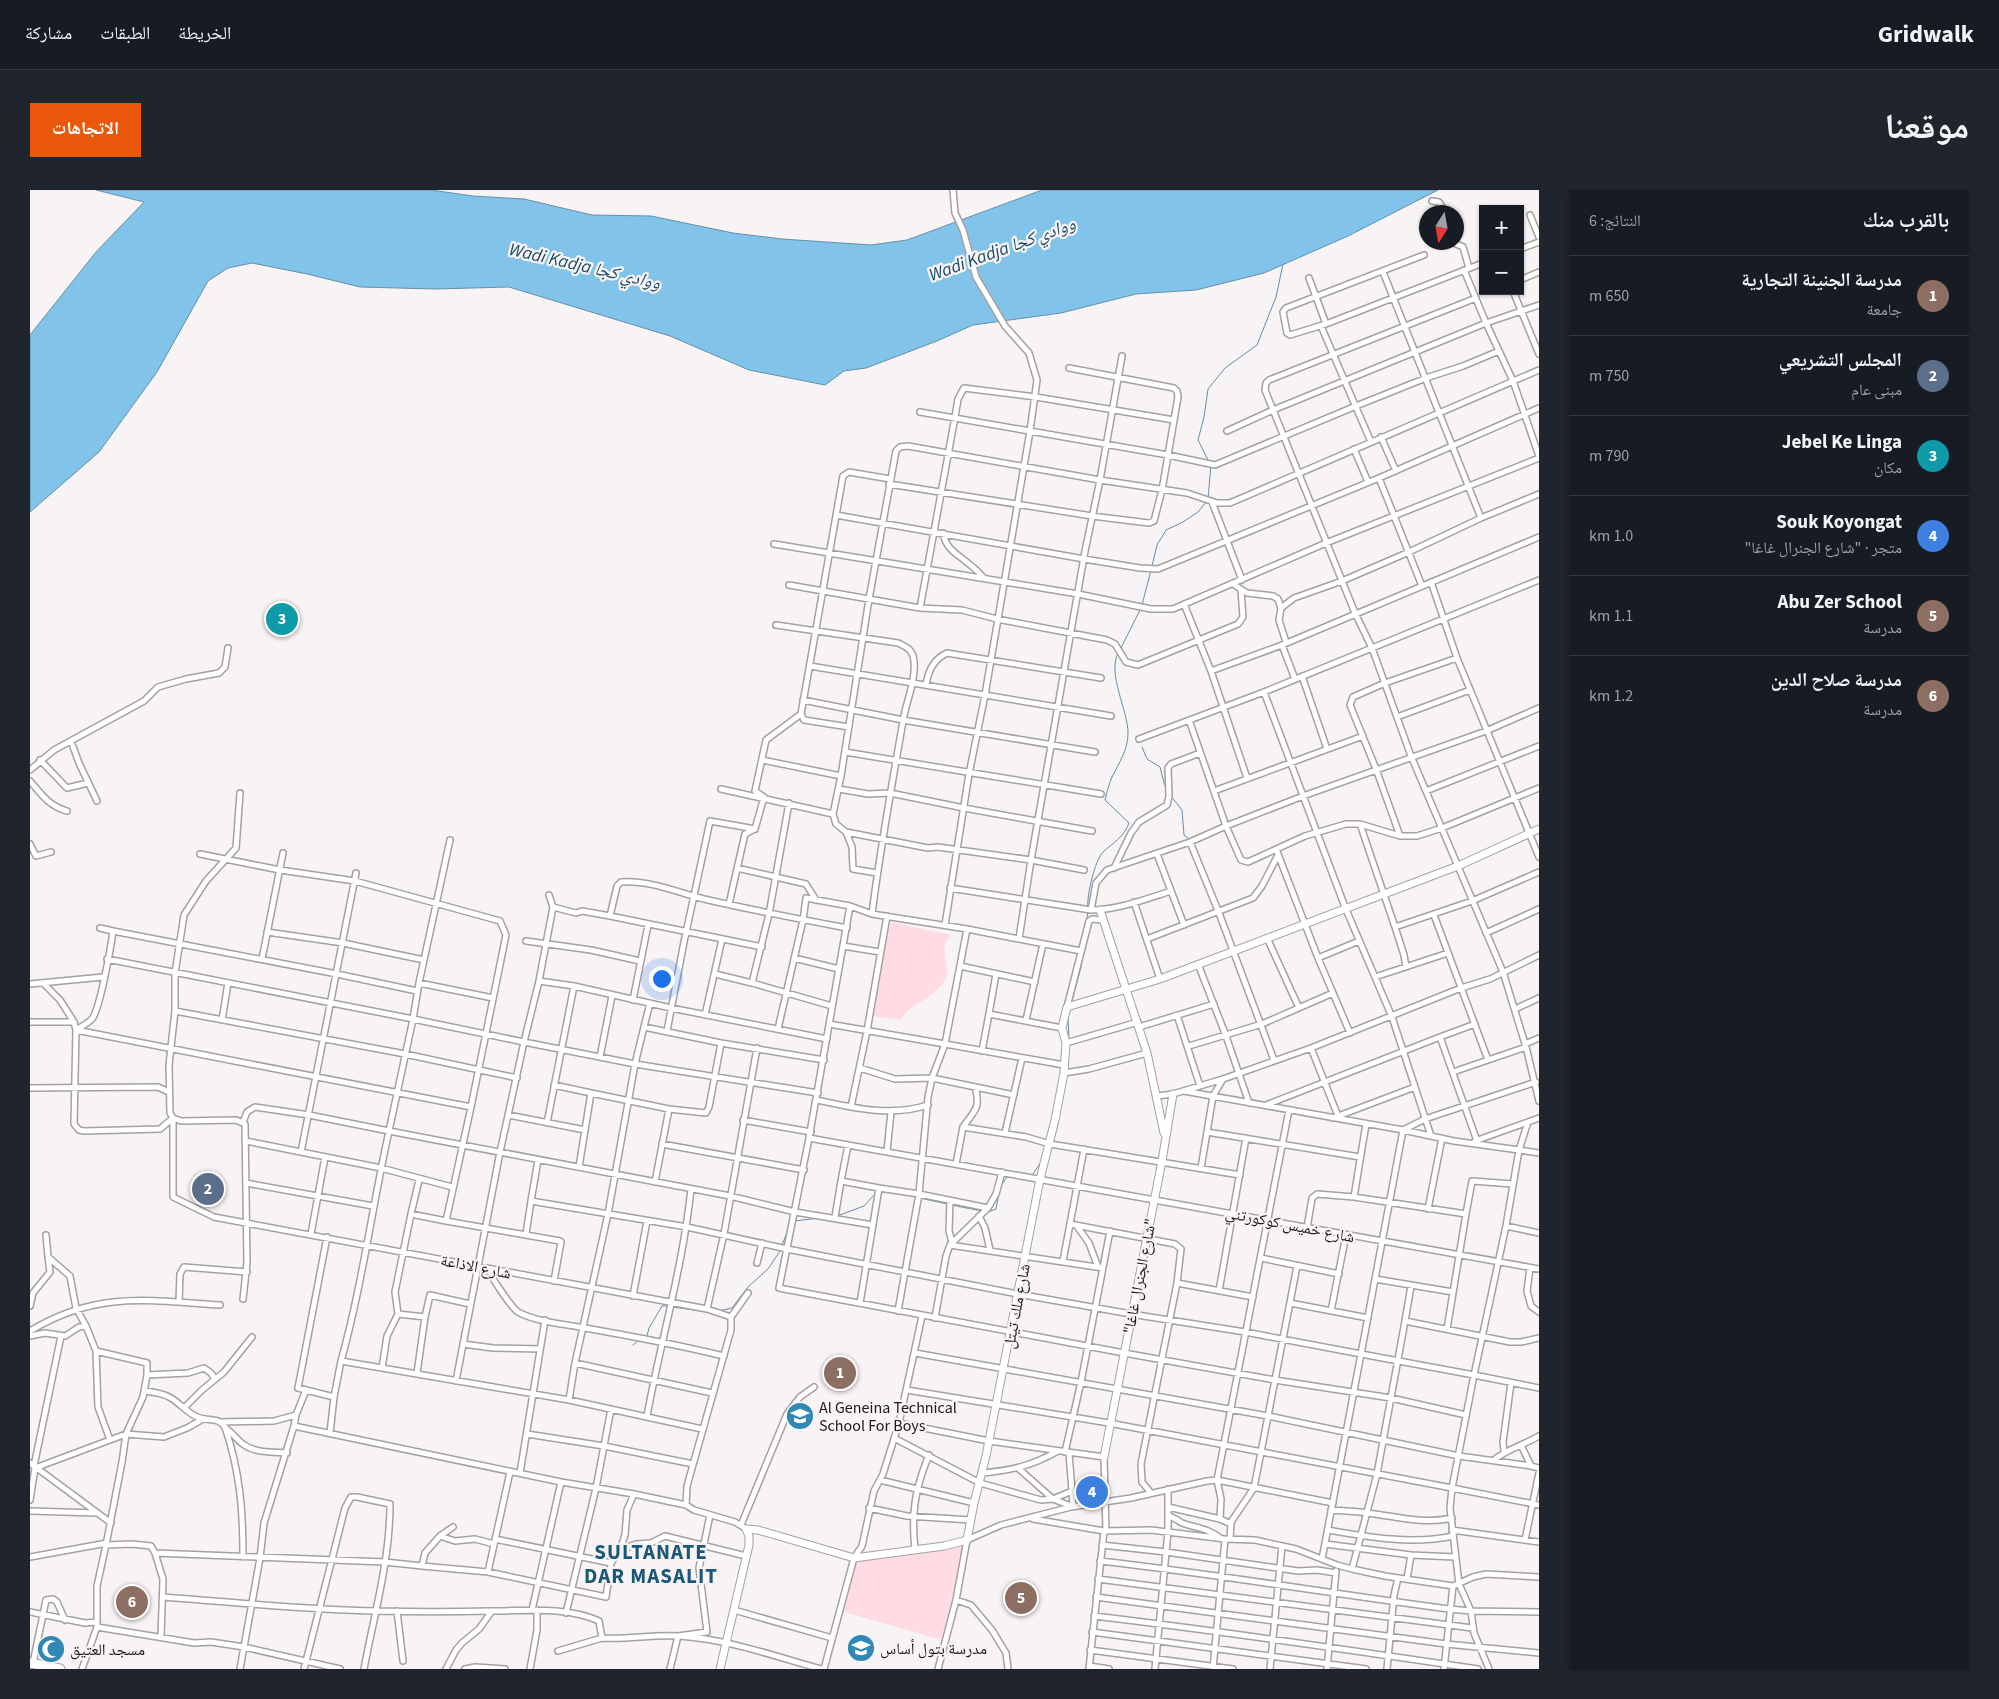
<!DOCTYPE html>
<html lang="ar">
<meta charset="utf-8">
<style>
body{margin:0;font-family:"Source Sans 3","Noto Naskh Arabic",sans-serif;background:#20242c;color:#f1f3f6;direction:rtl}
.controls{position:absolute;right:15px;top:15px;display:grid;overflow:hidden;border-radius:0px;box-shadow:0 1px 4px #0004}
.controls button{width:45px;height:45px;display:grid;place-items:center;padding:0;border:0;border-bottom:1px solid #363941;background:#171b24;color:#f1f3f6;font:25px sans-serif}
.compass{position:absolute;left:1389px;top:15px;width:45px;height:45px;border-radius:50%;background:#171b24;box-shadow:0 1px 4px #0004;rotate:191deg}
.you{position:absolute;left:631px;top:788px;width:18px;height:18px;margin:-12px;border:4px solid #fff;border-radius:50%;background:#1a73e8;box-shadow:0 0 0 8px #1a73e833}
.badge{display:grid;place-items:center;width:32px;height:32px;border-radius:50%;background:#ea580c;color:#fff;font-size:16px;font-weight:700}
.pin{position:absolute;translate:-50% -50%;border:2px solid #fff;box-shadow:0 1px 5px #0006}
.list{margin:0;padding:0;list-style:none}
h2{display:flex;justify-content:space-between;align-items:center;height:65px;margin:0;padding:0 20px;font-size:21px}
h2 small{font-size:16px;font-weight:400;color:#9ea1a6}
.list li{display:grid;grid-template-columns:32px 1fr auto;gap:15px;align-items:center;box-sizing:border-box;height:80px;padding:0 20px;border-top:1px solid #363941}
.list b{display:block;font-size:19px;white-space:nowrap}
.list p{margin:0;font-size:16px;white-space:nowrap;color:#9ea1a6}
.list em{font-size:16px;font-style:normal;color:#9ea1a6}
.map{position:relative;flex:none;width:1509px;height:1479px;overflow:hidden;direction:ltr;border-radius:0px}
header{display:flex;align-items:center;gap:30px;box-sizing:border-box;height:70px;padding:0 25px;background:#171b24;border-bottom:1px solid #363941}
header strong{font-size:24px}
nav{display:flex;gap:28px;margin-inline-start:auto;font-size:18px}
.intro{display:flex;align-items:center;justify-content:space-between;box-sizing:border-box;height:120px;padding:0 30px}
h1{margin:0;font-size:35px}
.button{padding:12px 22px;border-radius:0px;background:#ea580c;color:#fff;font-size:18px;font-weight:700}
main{display:flex;gap:30px;padding:0 30px}
aside{flex:1;background:#171b24;border-radius:0px;box-shadow:0 1px 4px #0004}
.map>svg:first-child{display:block}
.green{fill:#ffdbe3}
.water{fill:#82c3e9;stroke:#6390ab}
.lines{fill:none;stroke-linecap:round;stroke-linejoin:round}
.stream{stroke:#6390ab;stroke-width:1}
.street-casing{stroke:#a5a0a1;stroke-width:8}
.secondary-casing{stroke:#a5a0a1;stroke-width:9}
.highway-casing{stroke:#a5a0a1;stroke-width:11}
.street{stroke:#fff;stroke-width:5}
.secondary{stroke:#fff;stroke-width:7}
.highway{stroke:#fff;stroke-width:9}
.labels{text-anchor:middle;stroke-width:4.5;stroke-linejoin:round;paint-order:stroke}
.street-label{font-size:16px;fill:#1b191a;stroke:#f8f3f4}
.poi-label{font-size:16px;fill:#1b191a;stroke:#f8f3f4;text-anchor:start}
.water-label{font-size:18px;font-style:italic;fill:#194c66;stroke:#f8f3f4}
.district-label{font-size:21px;font-weight:bold;letter-spacing:1px;fill:#1b5878;stroke:#f8f3f4}
</style>
<header>
<strong>Gridwalk</strong>
<nav><a>الخريطة</a><a>الطبقات</a><a>مشاركة</a></nav>
</header>
<div class="intro"><h1>موقعنا</h1><a class="button">الاتجاهات</a></div>
<main>
<aside>
<h2>بالقرب منك<small>النتائج: 6</small></h2>
<ul class="list">
<li><span class="badge" style="background:#8d6e63">1</span><div><b>مدرسة الجنينة التجارية</b><p>جامعة</p></div><em>650 m</em></li>
<li><span class="badge" style="background:#5c6f8a">2</span><div><b>المجلس التشريعي</b><p>مبنى عام</p></div><em>750 m</em></li>
<li><span class="badge" style="background:#0f9aa8">3</span><div><b>Jebel Ke Linga</b><p>مكان</p></div><em>790 m</em></li>
<li><span class="badge" style="background:#3f7fe0">4</span><div><b>Souk Koyongat</b><p>متجر · &quot;شارع الجنرال غاغا&quot;</p></div><em>1.0 km</em></li>
<li><span class="badge" style="background:#8d6e63">5</span><div><b>Abu Zer School</b><p>مدرسة</p></div><em>1.1 km</em></li>
<li><span class="badge" style="background:#8d6e63">6</span><div><b>مدرسة صلاح الدين</b><p>مدرسة</p></div><em>1.2 km</em></li>
</ul>
</aside>
<div class="map">
<svg width="1509" height="1479" viewBox="0 0 1509 1479">
<rect width="100%" height="100%" fill="#f8f3f4"/>
<path class="green" d="M860 732 921 745C919 748 916 750 915 754 912 767 922 780 914 792 903 809 881 812 871 830L842 826Z
M934 1355 912 1450 814 1422 827 1369Z"/>
<path class="water" d="M66 0H401L443 6 494 9 562 25 621 26 703 43 752 49 841 55 877 50 1012 0H1408L1318 46 1234 83 1166 100 1106 104 1031 123 943 135 907 151 836 178 814 181 795 195 719 180 640 146 479 97 405 99 330 97 277 84 222 73 198 78 178 91 127 182 69 262 0 322V145L66 62 114 12Z"/>
<g class="lines">
<path class="stream" d="M1179 272 1168 250 1174 227 1178 199 1195 178 1227 155 1246 107 1253 74
M1178 309 1181 275
M1122 376 1127 355 1136 340 1153 332 1168 322 1176 312
M1112 415 1121 380
M1090 460 1111 418
M1112 557 1117 569 1130 577 1134 593 1137 599
M1140 605 1152 620 1154 645 1159 649
M1164 656 1186 708
M1058 718C1056 707 1065 670 1073 662 1083 653 1094 647 1099 633L1075 610C1077 602 1079 594 1082 587 1089 573 1098 560 1098 543 1098 520 1077 484 1088 463
M1055 738 1058 722
M1042 811 1051 777 1052 767
M1038 827 1039 850
M1024 949 1028 934
M1000 986 1003 984 1011 972
M878 1005 886 1007
M890 1008 917 1014
M921 1015 952 1021
M958 1022 966 1019 970 997 977 987H983
M807 1026 834 1016 845 1004
M764 1031 790 1028
M752 1055 760 1035
M642 1117 680 1122
M689 1121 702 1118 718 1097 738 1079 750 1061
M614 1147 617 1146 619 1138 632 1116H638
M603 1155 608 1151"/>
<defs>
<path id="street" d="M1402 11 1409 12 1415 22
M1500 25 1509 47
M1422 52 1433 57 1439 78
M1490 59 1509 52
M1394 65 1256 118 1253 122 1257 143 1260 145 1296 134 1453 73
M1434 80 1456 133 1483 191 1509 266
M1353 82 1451 328
M1279 88 1296 134
M1490 90 1509 82
M1483 101 1509 164
M1446 108 1239 190 1236 193 1235 200 1325 423 1342 458 1381 566 1473 782 1496 857 1509 911
M1291 136 1341 252
M890 222 1138 265 1185 275 1326 216 1396 188 1433 176 1469 161
M1197 241 1243 220 1456 133 1509 115
M1351 247 1366 281
M1324 259 1338 292
M1349 288 1392 396
M859 294 1062 326 1119 333 1124 331 1132 300 1148 207 1147 201 1144 198 1039 178
M1182 312 1212 390
M806 325 1054 369 1110 378 1128 379 1349 288 1509 218
M913 343C916 360 928 364 939 374 945 378 949 383 954 388
M744 354 1048 404 1121 419H1143L1296 353 1509 268
M1401 392 1427 468 1509 667
M1203 394 1217 403 1243 406 1248 409 1251 418 1249 430 1256 452
M759 395 890 418 932 420 967 429 1077 450 1085 454 1096 472 1108 475 1208 434 1213 427 1211 400
M1154 414 1181 481 1217 588
M890 418 925 227 928 209 934 198 1006 207 1144 230
M1251 418 1264 408 1312 391 1379 362 1451 328 1509 304
M746 435 868 453C877 457 883 460 884 471 886 491 876 512 873 531 862 595 850 659 842 724
M1252 455 1265 489
M780 476 1081 526
M1181 481 1252 455 1509 347
M1272 486 1297 559
M896 495C898 481 904 469 917 463L1071 488
M1234 502 1315 717 1362 827 1401 946
M773 510 873 530 1065 562
M1367 527 1440 500
M1159 530 1196 636 1211 670 1218 672 1275 646 1316 634H1330L1370 646H1387L1412 638 1509 598
M819 537 774 530 771 524 813 286 819 282 860 289
M1109 549 1234 502 1509 390
M41 551 49 573 67 611
M815 562 1071 604
M10 570 37 598 58 593
M732 570 811 586
M0 580 24 560 114 511 128 497 156 489 189 483 195 477 198 458
M0 591C11 604 19 616 37 621
M691 599 803 624
M809 599 838 604 860 603 934 618 1062 641
M1184 601 1333 546
M1396 601 1509 556
M210 603 206 658 176 691 154 725 145 783V821L139 875 140 923 143 928V1007L184 1027 677 1119 701 1127V1140L657 1296 656 1315
M1330 634 1365 737 1442 711 1509 682
M816 642 898 658 908 657 1001 670 1054 680
M1370 646 1346 579 1320 515 1323 507 1355 493 1427 468
M1160 652 1189 723 1244 870
M0 654 6 666 21 662
M1246 659 1288 768 1320 843
M170 664 250 680 325 691 470 731 476 745 441 917 416 1031 530 1051 531 1052 524 1091
M1127 664 1154 735
M707 678 776 694 786 710
M1084 678 1101 643 1109 632 1137 615 1139 606 1138 578 1141 574 1170 563
M847 683 823 679 822 657 816 642 806 634 803 624 811 586 839 409 866 261 870 257 878 256 1070 290 1157 303 1187 313H1200L1509 180
M920 698 1061 720C1088 720 1116 709 1141 701
M519 705 523 717 546 723 552 721 580 726 732 757
M1104 712 1130 789
M699 714 715 644 725 639 734 607 725 601 736 550 771 524
M1061 720 1066 693 1077 680 1160 652 1196 636 1273 606 1456 541 1509 518
M1404 725 1458 870 1496 857
M580 726 587 696 591 692C619 690 647 702 674 709 721 720 769 729 817 738
M915 735 939 584 955 505 1000 241 1007 190 999 163 975 136 946 87 933 40 925 23 923 0
M1365 737 1374 765 1376 777
M70 738 83 741C81 756 70 819 62 829 58 833 51 837 46 840L44 934 49 940 54 941 130 939 143 928
M83 741 307 784 387 801
M237 742 313 753 394 770
M1456 743 1509 719
M1237 748 1269 818
M989 749 1001 670 1055 361 1070 290 1092 166
M1117 749 1223 708 1232 696 1248 665
M496 751 561 760 610 771
M813 756 850 762
M764 768 809 779
M1288 768 1329 751
M77 769 383 829 389 793 420 650
M232 769 253 663
M1168 774 1196 846 1219 913
M930 776 1005 792
M685 784 722 793 802 816
M1345 787 1418 763
M509 791 523 717
M13 793 30 810 44 832
M389 793 463 808
M722 793 739 724 759 613
M0 794 73 787
M603 810 618 735
M1037 817 1059 731 1062 729 1072 730
M1485 819 1509 808
M145 821 375 864 487 888
M959 824 966 784
M675 825 692 749
M1147 825 1170 896
M192 830 198 793
M996 830 1013 754
M0 832H44L46 840 441 917
M799 834 915 854 937 739 1051 761
M614 837 620 813
M1109 837 1184 814
M748 839 773 730 776 708 820 716 842 724 937 739
M637 841 654 752 680 631 725 639
M1410 847 1445 834
M1036 853 1108 832
M1495 854 1509 848
M1159 856 1232 834 1303 803
M1281 858 1308 926
M952 861 959 824 1032 838
M570 867 582 806
M830 878 865 889 902 888 984 905
M1423 882 1458 870
M1034 883 1059 879 1117 863
M524 895 561 903
M945 897C951 918 945 920 933 937L996 947 1020 954 1210 985
M0 898 128 897 139 902
M1154 901 1373 940 1395 929 1506 892
M1127 906 1143 904 1193 889 1281 858 1431 798 1460 789 1509 765
M787 910C824 918 861 927 898 915
M1236 915 1410 847 1447 951
M821 917 837 841 857 726
M478 925 555 940
M143 928 151 931 206 930 215 934 217 1073 213 1109
M1303 928 1385 897
M713 930 781 942
M213 932 217 922 225 917 279 925 359 941 383 829 494 852 509 791 544 796 641 818 797 849
M517 933 544 796
M1177 942 1330 967
M975 943 992 868
M779 948 820 716
M216 951 351 978 422 997
M1445 951 1498 932
M632 954 774 980
M818 955 811 991 849 998 830 1113
M1054 959 1040 1034 1145 1054 1151 1059 1147 1093 1111 1274 1112 1292 1121 1303
M857 961 861 922
M271 962 326 683
M508 970 501 1011 657 1037 757 1059 988 1104 1101 1124 1215 1142 1331 1164 1373 940 1424 951 1489 960 1498 932 1509 928
M926 974 933 937
M549 977 561 903 639 919 676 923 679 917 691 853
M1171 978 1183 906 1193 889
M625 992 639 919
M216 993 343 1016
M849 998 889 1004 958 1018
M1324 1007 1336 934
M920 1011 919 1041 922 1052
M1398 1019 1412 948
M381 1024 389 990
M1436 1024 1442 991 1483 994
M949 1026 955 1038 960 1060
M805 1027 811 991
M1046 1035 1059 1053 1068 1077
M1476 1036 1509 1043
M1277 1038 1282 1008 1287 1004 1324 1007 1436 1024 1417 1139
M281 1044 295 967
M496 1044 501 1011
M16 1045 18 1067 40 1086 46 1118 56 1136
M297 1047 268 1198 304 1207
M920 1055 1073 1078
M1231 1068 1309 1084
M1033 1071 1040 1034
M727 1073 732 1053
M1267 1076 1245 1190 1361 1208 1436 1225
M1500 1078 1497 1101 1501 1116 1509 1122
M458 1079C461 1087 481 1117 488 1122 506 1132 535 1134 555 1138 601 1146 648 1155 694 1166
M1345 1089 1423 1102
M1147 1093 1223 1107
M1189 1101 1216 948
M603 1106 617 1031
M149 1112 150 1084 154 1077 217 1082
M1260 1113 1338 1128
M0 1116 3 1103 20 1082 18 1067
M677 1119 694 1044 727 858
M868 1121 889 1004 898 907 902 888 915 854 1034 875
M1301 1121 1316 1045
M368 1124 395 1127 400 1105 440 1114
M701 1127 718 1103
M905 1128 916 1066 920 1055 958 1018 966 1004 972 982
M1375 1131 1381 1096
M0 1141C66 1101 117 1110 190 1115
M0 1146 15 1143 35 1146 49 1137 56 1136 66 1161 117 1173V1185L113 1207 96 1244 92 1272 76 1355
M433 1154 463 1158 510 1159
M66 1161 68 1217 80 1250
M885 1163 1238 1226 1245 1190 1094 1163 749 1098 779 948 1509 1079
M311 1171C332 1096 342 1018 359 941L700 1006 765 1022 843 1035
M545 1173 682 1203
M352 1178 357 1146 368 1124 365 1102 381 1024 416 1031
M387 1183 395 1127
M117 1185 158 1183 174 1178 181 1183 185 1189
M426 1191 470 962 494 852 605 874 788 903
M1509 1198 1444 1185 1422 1298 1509 1315
M276 1200 266 1225 264 1236 531 1292 604 1304 656 1315 664 1320 705 1332 716 1339
M877 1200 1079 1233 1422 1298 1420 1318 1429 1394 1441 1421 1444 1443 1459 1479
M114 1201C123 1202 133 1203 141 1208 151 1214 159 1225 170 1228 180 1231 188 1227 195 1237 210 1282 213 1320 213 1367
M539 1210 545 1173 578 1024 605 874 614 837 691 853 794 870
M154 1218 172 1200 194 1182 222 1147
M617 1226C631 1150 653 1076 661 999
M191 1232 244 1231 266 1225
M869 1233 959 1251 1074 1267 1076 1341
M195 1238C202 1242 206 1249 213 1254 224 1263 243 1262 257 1263
M300 1243 304 1207 311 1171 539 1210 672 1239
M497 1244 574 1256 663 1274
M864 1248 950 1293 1011 1310 1023 1309 1041 1316
M1491 1255 1501 1276 1509 1278
M1474 1261 1473 1252 1481 1193
M1035 1262 1051 1192 1080 1041
M1464 1270C1477 1259 1494 1255 1509 1246
M0 1273 81 1333
M4 1276 31 1146
M989 1279 1023 1309 1042 1301 1039 1263
M490 1283 515 1130
M953 1283C983 1280 1001 1276 1028 1261
M850 1290 944 1313
M1042 1301 1043 1316
M0 1310 5 1278 96 1244 134 1247 157 1238 173 1229
M1138 1317 1190 1329
M839 1318 877 1326 941 1330
M1301 1320C1313 1321 1325 1321 1337 1323 1365 1326 1393 1335 1422 1328
M0 1321 67 1323
M1138 1326C1144 1327 1148 1331 1152 1333 1166 1338 1178 1338 1190 1348
M1003 1329 1074 1341
M1201 1334 1190 1329 1191 1309 1187 1290 1259 920
M711 1335 757 1224 770 1207 784 1197
M1298 1340C1338 1347 1382 1355 1423 1346
M1422 1340 1509 1352
M410 1346 425 1351 445 1349 464 1354
M465 1349 581 1373
M1200 1349 1201 1332 1224 1298 1238 1226 1429 1266 1501 1276
M1495 1350 1509 1283
M1295 1354 1381 1365
M1072 1355 1136 1362 1268 1381 1287 1380 1306 1383
M885 1359C881 1324 885 1298 899 1265
M590 1360 606 1354 621 1353 635 1346 716 1366
M125 1363 133 1389 131 1447
M0 1367 77 1353
M1292 1369 1331 1164 1444 1185 1476 1036 1489 960 1509 963
M1070 1371C1187 1384 1302 1404 1419 1419L1441 1421 1509 1422
M392 1376 395 1363 410 1346 423 1337
M1322 1379 1347 1284 1375 1131 1480 1152H1491L1509 1148
M458 1382 480 1282
M1068 1389 1442 1438
M1377 1389 1381 1365 1425 1367
M133 1407C204 1412 274 1420 346 1421 384 1422 422 1422 460 1421 495 1421 536 1416 569 1431L572 1448C598 1450 623 1444 649 1446 697 1449 744 1466 791 1479
M1066 1407 1416 1454 1509 1463
M926 1410 941 1415 962 1440 976 1463 978 1479
M502 1420 531 1292
M704 1420 802 1448
M367 1421 373 1471
M0 1422 55 1433 67 1432
M536 1423 566 1298 581 1219
M1064 1426C1192 1441 1320 1460 1448 1479
M67 1437 164 1453 181 1452 214 1457 310 1479
M1062 1442 1336 1479
M1060 1460 1203 1479
M528 1461 572 1448
M3 1473 16 1410 23 1409 27 1412 35 1430
M1059 1476 1079 1479
M52 1479 67 1437V1396L76 1355 102 1354 121 1356 125 1363 355 1372 392 1376 458 1382 576 1407 581 1373 590 1360 595 1345 597 1320 604 1304
M210 1479 230 1368 234 1333 264 1236
M274 1479 315 1318 321 1307H327L360 1314C360 1370 344 1425 334 1479
M416 1479 426 1460 432 1453 449 1439 462 1421
M435 1479 445 1477 475 1479
M500 1479 507 1440V1420
M640 1479 648 1446 677 1442 669 1378 680 1325
M794 1479 824 1368 832 1356 844 1301 853 1284 869 1233 892 1126
M908 1479 926 1410 937 1350 971 1335 1041 1317 1101 1308 1177 1291 1187 1290 1303 1313
M1059 1479 1074 1341 1121 1340 1195 1349 1225 1350 1266 1359 1307 1375 1322 1379 1355 1386 1423 1396 1443 1387 1456 1384 1509 1387
M1125 1479 1138 1341V1299
M1183 1479 1195 1349
M1240 1479 1252 1356
M1297 1479 1306 1381
M1357 1479 1364 1405 1368 1388
M1414 1479 1423 1396"/>
<path id="secondary" d="M1070 720 1117 863 1134 943
M1074 1267 1132 971 1143 904
M690 1479 719 1355V1346L716 1339 728 1340 824 1368 914 1356 937 1350 944 1313 956 1266 1010 989 1025 930 1034 883 1036 853 1032 838 1037 817 1130 789 1428 676 1509 639"/>
<path id="highway" d="M0 1473 30 1479"/>
</defs>
<use href="#street" class="street-casing"/>
<use href="#secondary" class="secondary-casing"/>
<use href="#highway" class="highway-casing"/>
<use href="#street" class="street"/>
<use href="#secondary" class="secondary"/>
<use href="#highway" class="highway"/>
</g>
<defs>
<symbol id="university-disc" viewBox="-11 -11 22 22"><circle r="9.5" fill="#2f88b6" stroke="#f8f3f4"/><path d="M0-5L7-2L0 1L-7-2ZM-4 1L0 2.5L4 1V4Q0 6-4 4Z" fill="#fff"/></symbol>
<symbol id="school-disc" viewBox="-11 -11 22 22"><circle r="9.5" fill="#2f88b6" stroke="#f8f3f4"/><path d="M0-5L7-2L0 1L-7-2ZM-4 1L0 2.5L4 1V4Q0 6-4 4Z" fill="#fff"/></symbol>
<symbol id="mosque-disc" viewBox="-11 -11 22 22"><circle r="9.5" fill="#2f88b6" stroke="#f8f3f4"/><path d="M3.5-4.9A6 6 0 1 0 3.5 4.9A5 5 0 1 1 3.5-4.9Z" fill="#fff"/></symbol>
</defs>
<g fill-rule="evenodd">
<use href="#university-disc" x="754" y="1210" width="32" height="32"/>
<use href="#school-disc" x="815" y="1442" width="32" height="32"/>
<use href="#mosque-disc" x="5" y="1443" width="32" height="32"/>
</g>
<g class="labels">
<g class="street-label">
<text transform="translate(1260 1034) rotate(11)" y="6">شارع خميس كوكورتني</text>
<text transform="translate(446 1076) rotate(11)" y="6">شارع الاذاعة</text>
<text transform="translate(1109 1086) rotate(-79)" y="6">"شارع الجنرال غاغا"</text>
<text transform="translate(986 1116) rotate(-79)" y="6">شارع ملك تيتل</text>
</g>
<g class="poi-label">
<text x="789" y="1223">Al Geneina Technical<tspan x="789" dy="18">School For Boys</tspan></text>
<text x="850" y="1464">مدرسة بتول أساس</text>
<text x="40" y="1465">مسجد العتيق</text>
</g>
<g class="water-label">
<text transform="translate(972 59) rotate(-20)" y="6">Wadi Kadja ووادي كجا</text>
<text transform="translate(555 76) rotate(13)" y="6">Wadi Kadja ووادي كجا</text>
</g>
<g class="district-label">
<text x="621" y="1369">SULTANATE<tspan x="621" dy="24">DAR MASALIT</tspan></text>
</g>
</g>
</svg>
<div class="controls">
<button>+</button>
<button>−</button>
</div>
<svg class="compass" viewBox="-18 -18 36 36"><path d="M0-13l5 13h-10z" fill="#e53935"/><path d="M0 13l5-13h-10z" fill="#9ea1a6"/></svg>
<div class="you"></div>
<div class="pin badge" style="left:810px;top:1183px;background:#8d6e63">1</div>
<div class="pin badge" style="left:178px;top:999px;background:#5c6f8a">2</div>
<div class="pin badge" style="left:252px;top:429px;background:#0f9aa8">3</div>
<div class="pin badge" style="left:1062px;top:1302px;background:#3f7fe0">4</div>
<div class="pin badge" style="left:991px;top:1408px;background:#8d6e63">5</div>
<div class="pin badge" style="left:102px;top:1412px;background:#8d6e63">6</div>
</div>
</main>
